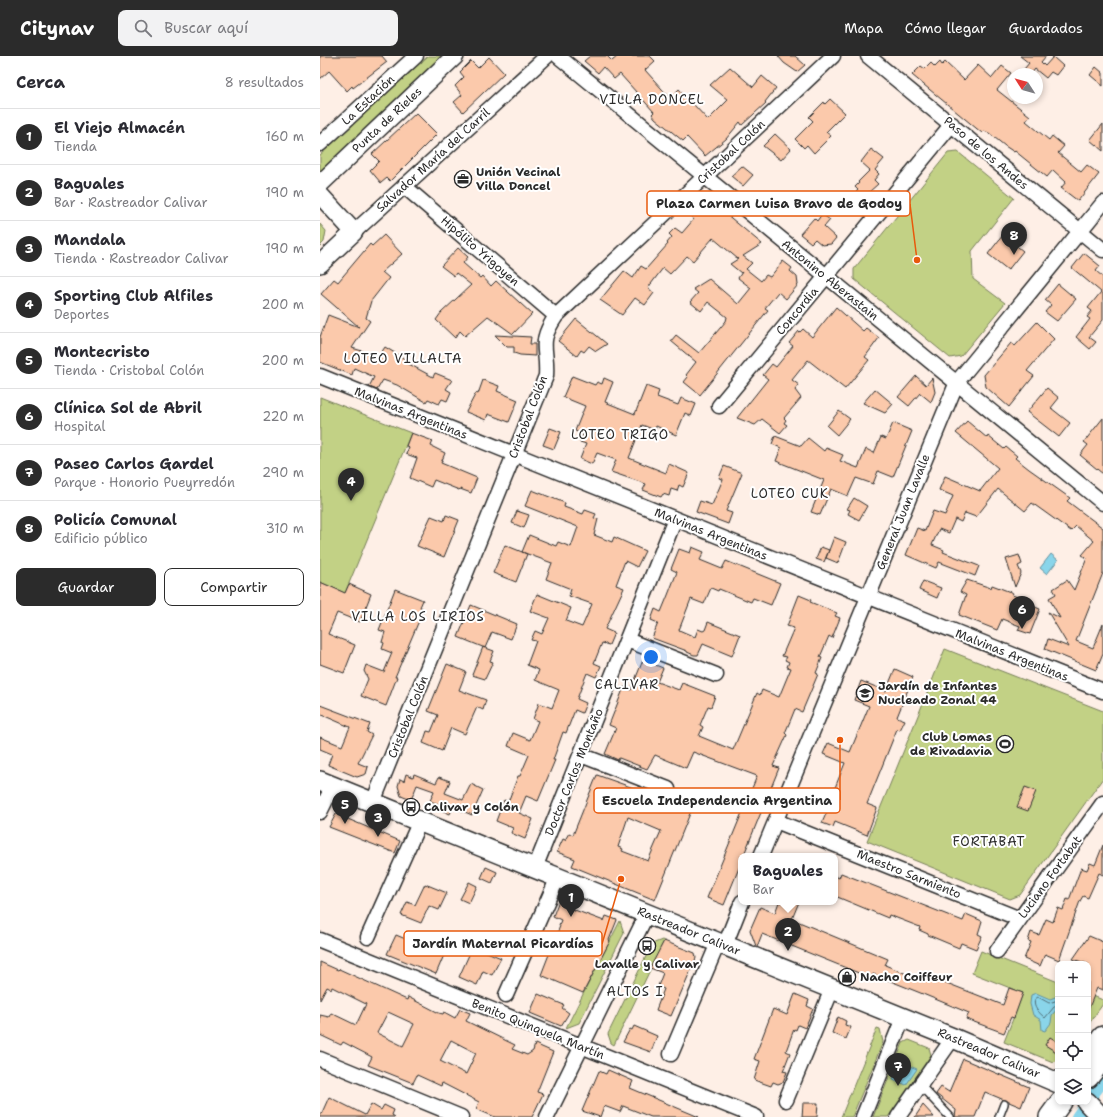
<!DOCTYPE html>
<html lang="es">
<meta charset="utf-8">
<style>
body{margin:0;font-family:"Shantell Sans",sans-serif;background:#f2f2f3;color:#2b2b33}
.controls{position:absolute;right:12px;bottom:12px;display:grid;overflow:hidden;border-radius:8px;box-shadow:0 2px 6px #0003}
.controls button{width:36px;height:36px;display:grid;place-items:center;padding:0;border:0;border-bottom:1px solid #e1e1e2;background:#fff;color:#2b2b33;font:20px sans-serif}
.compass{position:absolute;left:687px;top:12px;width:36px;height:36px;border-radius:50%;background:#fff;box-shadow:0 2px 6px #0003;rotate:306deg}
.you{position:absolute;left:331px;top:601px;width:14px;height:14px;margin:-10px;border:3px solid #fff;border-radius:50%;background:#1a73e8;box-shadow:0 0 0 6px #1a73e833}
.badge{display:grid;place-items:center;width:26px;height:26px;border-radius:50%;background:#2b2b2b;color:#fff;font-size:13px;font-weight:700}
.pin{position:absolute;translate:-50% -33px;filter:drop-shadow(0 1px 2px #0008)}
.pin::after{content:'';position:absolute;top:21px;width:14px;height:12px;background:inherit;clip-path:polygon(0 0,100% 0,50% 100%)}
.popup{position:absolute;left:418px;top:797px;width:100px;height:52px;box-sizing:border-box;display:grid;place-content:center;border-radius:8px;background:#fff;filter:drop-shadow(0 1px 3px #0005);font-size:13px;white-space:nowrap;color:#7c7c81}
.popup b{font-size:15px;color:#2b2b33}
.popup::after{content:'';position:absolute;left:50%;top:100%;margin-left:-8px;border:8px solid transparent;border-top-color:#fff}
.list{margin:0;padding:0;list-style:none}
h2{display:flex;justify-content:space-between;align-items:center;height:52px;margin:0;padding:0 16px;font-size:17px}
h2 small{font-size:13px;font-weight:400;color:#7c7c81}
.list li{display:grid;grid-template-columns:26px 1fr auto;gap:12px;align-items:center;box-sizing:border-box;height:56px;padding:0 16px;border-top:1px solid #e1e1e2}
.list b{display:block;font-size:15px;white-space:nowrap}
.list p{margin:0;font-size:13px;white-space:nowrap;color:#7c7c81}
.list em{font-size:13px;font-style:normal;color:#7c7c81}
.actions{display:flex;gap:8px;padding:12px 16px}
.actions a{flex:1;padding:9px 0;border:1px solid #2b2b2b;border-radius:8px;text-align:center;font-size:14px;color:#2b2b2b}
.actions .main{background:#2b2b2b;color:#fff}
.icon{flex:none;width:22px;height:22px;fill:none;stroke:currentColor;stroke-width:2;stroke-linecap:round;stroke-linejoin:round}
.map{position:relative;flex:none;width:783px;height:1061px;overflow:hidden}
header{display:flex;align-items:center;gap:24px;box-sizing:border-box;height:56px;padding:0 20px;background:#2b2b2b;color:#fff}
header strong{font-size:19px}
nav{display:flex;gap:22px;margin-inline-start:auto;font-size:14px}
.search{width:280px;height:36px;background:#f2f2f3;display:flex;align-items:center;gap:10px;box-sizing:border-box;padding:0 14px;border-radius:8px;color:#7c7c81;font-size:15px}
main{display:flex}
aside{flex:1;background:#fff}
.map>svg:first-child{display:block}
.green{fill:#c2d185;stroke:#767e58}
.water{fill:#8ad5ea;stroke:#64919e}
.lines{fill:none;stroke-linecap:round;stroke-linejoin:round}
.shore{stroke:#516f77;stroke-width:1}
.canal{stroke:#8ad5ea;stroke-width:12}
.building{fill:#fbc9ab;stroke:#2b2b2b;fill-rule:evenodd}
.service-casing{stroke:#2b2b2b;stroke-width:10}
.minor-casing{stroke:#2b2b2b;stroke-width:17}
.tertiary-casing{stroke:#2b2b2b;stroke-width:20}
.secondary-casing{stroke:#2b2b2b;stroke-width:22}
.primary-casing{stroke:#2b2b2b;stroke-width:24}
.service{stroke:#fff;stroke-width:7}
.minor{stroke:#fff;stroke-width:14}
.tertiary{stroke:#fff;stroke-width:17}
.secondary{stroke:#fff;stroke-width:19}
.primary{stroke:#fff;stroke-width:21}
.labels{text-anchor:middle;stroke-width:4;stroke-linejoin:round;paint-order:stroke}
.street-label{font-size:12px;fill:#2b2b2b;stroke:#fff}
.poi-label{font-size:12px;font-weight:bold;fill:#2b2b2b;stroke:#fff;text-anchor:start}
.neighbourhood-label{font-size:13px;letter-spacing:1px;fill:#2b2b2b;stroke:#fff}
.leader{fill:none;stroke:#e8590c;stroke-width:1.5}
.callout-dot{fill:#e8590c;stroke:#fff;stroke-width:1.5}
.callout{fill:#fff;stroke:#e8590c;stroke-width:1.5}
.callout-label{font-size:13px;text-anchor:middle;font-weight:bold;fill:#2b2b2b}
</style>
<header>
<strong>Citynav</strong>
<div class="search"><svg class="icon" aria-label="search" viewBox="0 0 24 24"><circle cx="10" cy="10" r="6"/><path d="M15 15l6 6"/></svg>Buscar aquí</div>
<nav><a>Mapa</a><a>Cómo llegar</a><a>Guardados</a></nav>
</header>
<main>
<aside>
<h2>Cerca<small>8 resultados</small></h2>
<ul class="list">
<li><span class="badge">1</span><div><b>El Viejo Almacén</b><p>Tienda</p></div><em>160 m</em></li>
<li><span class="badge">2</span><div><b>Baguales</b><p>Bar · Rastreador Calivar</p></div><em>190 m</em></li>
<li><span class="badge">3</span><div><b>Mandala</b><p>Tienda · Rastreador Calivar</p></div><em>190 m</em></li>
<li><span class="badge">4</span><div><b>Sporting Club Alfiles</b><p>Deportes</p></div><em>200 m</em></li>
<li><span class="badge">5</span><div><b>Montecristo</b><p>Tienda · Cristobal Colón</p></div><em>200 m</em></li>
<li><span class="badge">6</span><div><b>Clínica Sol de Abril</b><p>Hospital</p></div><em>220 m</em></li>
<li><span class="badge">7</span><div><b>Paseo Carlos Gardel</b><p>Parque · Honorio Pueyrredón</p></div><em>290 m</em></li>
<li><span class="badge">8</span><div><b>Policía Comunal</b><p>Edificio público</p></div><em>310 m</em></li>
</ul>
<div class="actions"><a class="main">Guardar</a><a>Compartir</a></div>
</aside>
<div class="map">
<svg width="783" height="1061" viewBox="0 0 783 1061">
<rect width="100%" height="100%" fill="#feefe6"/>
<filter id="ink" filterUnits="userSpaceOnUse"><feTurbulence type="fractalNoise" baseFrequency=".025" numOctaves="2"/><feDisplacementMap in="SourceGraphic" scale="8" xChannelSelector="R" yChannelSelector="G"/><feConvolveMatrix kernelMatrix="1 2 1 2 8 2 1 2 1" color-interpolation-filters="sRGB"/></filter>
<g filter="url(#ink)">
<path class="green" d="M108 0H125L0 118V99Z
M638 96 694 142 652 195 653 223 685 247 641 300 630 302 534 223V213L628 97Z
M0 168 6 175 4 186 0 190Z
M0 341 91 377 25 537 0 526Z
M625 593 783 655V722L700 839 690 843 547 785Z
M300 865 304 877 259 967 246 972Z
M342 884 344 885 294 989 291 987 288 978 332 888Z
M661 895 738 926V1004L733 1006 684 986 703 937 652 917Z
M768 938 783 944V948L768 969Z
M557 972 560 973 563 986 532 1061H521Z
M589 984 609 992 611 999 568 1061H553L583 987Z"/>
<path class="water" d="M731 498 738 504 727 518 720 512Z
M716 937 730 943 738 940V952L732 959 731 967 725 975 722 974 721 964 713 959 710 948 711 939Z
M580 1006 597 1013 586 1029 573 1023Z"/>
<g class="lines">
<path class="shore" d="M738 944 729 947 718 941 715 943C712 952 720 957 725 962L734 951 738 950"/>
<path class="canal" d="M774 1037 783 1025
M757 1061 762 1054"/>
</g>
<path class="building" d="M0 0H62L67 6 33 32 32 30 27 35 9 15 0 23Z
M270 0H287L292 5 298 0H330L335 5 325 14 350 42 359 33 388 64 408 44 390 29 410 11 433 31 442 20 456 32 445 46 446 47 422 69 420 66 406 83 385 100 367 81 363 85 335 62 332 58 334 56 300 18 294 23 283 11 278 17 264 5Z
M458 0H475L485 9 477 16 464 7Z
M700 0H726L721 6 725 10 733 1 743 10 736 19 731 16 726 22 715 13 711 18H700L709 7Z
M169 1 184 17 143 56 134 46 142 39 135 30 144 21 140 16 151 5 158 12Z
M620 6 622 9 625 6 644 24 658 9 672 22 682 10 691 17 677 34 710 60 706 65 729 84 732 80 744 90 738 97 761 116 767 109 779 118 758 145 741 132 746 126 733 114 727 121 695 95 694 96 685 90 669 77 664 75 662 77 592 19 601 10 605 13 611 7 615 11Z
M776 11 783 17V30L770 19Z
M510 43 525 57 506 76 511 80 494 97 487 89 484 92 475 83 493 65 489 61 504 46 505 48Z
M96 57 117 78 70 125 67 122 61 127 50 114 59 105 52 98Z
M783 68V95L770 84Z
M455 78 471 93 461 104 443 90Z
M551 93 564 103 555 114 559 118 554 124 558 128 549 136 552 139 536 157 525 149 538 134 535 131 539 127 538 126 550 114 541 106Z
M422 110 433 119 423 130 411 120Z
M382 147H393L442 188 423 200 432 207 426 213 441 225 446 219 450 221 463 205 472 212 470 215 477 221 478 229 466 243 458 236 445 252 448 254 380 339 364 326 368 321 366 319 376 306 351 285 356 279 379 297 406 265 407 261 388 246 381 255 370 246 378 237 373 233 389 223 418 248 431 232 418 222 422 216 421 217 410 208 418 203 393 182 373 205 367 200 350 218 343 212 328 232 334 237 325 249 315 242 302 259 280 244 304 215 313 222 321 210 326 213 348 188 347 187 352 181 349 178 355 172 362 177 374 163 369 159Z
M502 158 510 164 504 171 516 182 511 188 502 189 495 183 491 187 480 178 494 162 497 165Z
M64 179 82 198 62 216 69 222 51 245 46 262 50 265 32 292 59 300 65 291 88 305 87 307 113 321 115 317 132 324 126 333 131 336 127 345 122 343 119 348 108 343 106 346 77 329 63 324 57 334 49 331 54 321 34 312 32 319 0 306V281L8 259 39 271 1 238 14 223 18 226 50 188 52 190Z
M683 179 703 195 688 214 668 198Z
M138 192 148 201 143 207 160 222 162 220 171 230 176 225 212 258 193 278 168 260 145 280 140 275 135 282 116 264 121 257 151 229 136 217 134 220 121 210Z
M764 197 780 210 776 215 783 221V264L769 281 776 286 770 293 756 281 770 263 767 261 772 255 768 252 781 236 752 212Z
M738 228 756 243 737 265 725 256 731 249 725 244Z
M516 251 543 275 546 272 559 282 545 301 549 304 525 333 488 304 472 324 479 329 475 334 481 342 464 362 466 364 464 367 467 369 460 377 442 363 435 369 417 362 448 323 443 319 452 308 456 311 473 290 469 287 479 275 480 276 483 273 492 281Z
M256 263 287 288 276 295 269 290 264 296 261 294 257 300 238 285Z
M717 266 734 283 707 315 714 320 689 351 666 331 664 319 691 287 695 290Z
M175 279 211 281 210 288H215V300L200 299 194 297V291H187Z
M252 320 275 329 277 326 282 328 284 322 293 326 285 346 315 358 326 330 339 335 337 341 358 349 361 342 376 348 371 360 365 357 356 379 336 370 335 374 322 369 309 402 346 417 349 408 369 417 363 431 359 429 357 435 351 433 349 440 343 438 341 441 323 434 326 428 291 416 296 404 277 397 272 408 260 403 266 388 260 386 263 378 255 375 265 350 243 341Z
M596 320 606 329 612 322 615 336 611 346 600 337 589 350 578 341Z
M163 324 179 330 177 335 198 344 189 366 168 358 166 364 146 356 156 337 158 338Z
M727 332 739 342 731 352 750 367 739 381 707 356Z
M555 333 573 348 565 357 543 347Z
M519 355 530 363 517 379 507 370Z
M783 362V418L760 399 768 389 764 386Z
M647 365 667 382 668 380 684 393 686 391 697 400 695 402 709 413 750 442 747 445 783 472V517L756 585 773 592 783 568V597L776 614 725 593 728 583 749 591 728 556 740 562 729 542 736 538 733 533 747 524 754 534 767 502 762 499 774 485 756 470 751 475 712 447 705 455 678 433 656 461 645 457 641 466 635 463 629 477 619 473 612 489 624 494 623 496 659 510 655 520 619 506 616 512 586 499 597 472 605 475 613 455 625 459 633 440 619 434 625 420 660 435 678 412 636 377Z
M573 367 592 375 573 421 558 415 553 428 536 422 528 440 511 433 500 459 491 456 504 424 456 405 461 392 452 388 455 380 481 390 488 382 504 395 506 392 523 399 520 405 538 412 546 393 554 397 561 381 566 383Z
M230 372 241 376 234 393 223 389Z
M91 377 113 385 111 390 125 397 121 407 157 422 151 437 140 433 139 434 114 424 111 431 90 422 97 402 86 398 89 391 86 390Z
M404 410 422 417 406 455 412 457 408 468 376 456 380 445 392 449 403 423 399 422Z
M212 434 245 447 244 451 263 458 265 454 276 458 274 462 278 463 274 479 292 486 294 481 325 495 317 511 305 505 296 529 304 532 285 573 294 577 289 589 282 587 274 607 281 610 276 621 267 617 263 627 257 643 266 647 262 657 255 654 246 677 243 676 233 704H235L218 745 206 740 199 757 213 763 205 783 191 777 193 772 176 765 184 744 188 746 198 720H200L209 699 188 690 193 677 210 684 218 665 213 663 219 647 232 652 239 634 215 624 219 614 207 609 216 585 211 584 215 575 222 578 229 562 210 555 217 538 251 552 246 565 262 571 272 548 249 540 251 533 226 523 232 507 202 496 209 479 236 490 238 486 251 491 258 471 205 450Z
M534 442 547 450 539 464 528 458 530 454 527 453Z
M197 455 209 459 204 472 192 467Z
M126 459 139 464 124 501 97 490 111 460 124 465Z
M514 481 526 486 518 507 506 502Z
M185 489 207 498 196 526 173 517Z
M372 491 384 496 380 504 402 513 406 505 460 527 451 549 433 542 431 546 399 533 398 535 391 532 384 548 371 543 359 574 375 581 378 573 383 575 385 574 388 566 420 579 412 600 383 588 378 599H374L367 596V595L332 582 338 567 331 564 335 553 341 556 348 539 357 516 351 513 359 493 370 497Z
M501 491 509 494 504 506 496 503Z
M699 499 702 508 698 510 701 517 695 531 686 503Z
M647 524 671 532 672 529 693 537 692 539 698 541 697 544 720 553 710 578 698 574 700 570 682 563 677 574 639 559 646 539 640 536Z
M603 525 621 532 617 542 599 534Z
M0 526 25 537 29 528 51 538 40 566 17 557 8 578 35 589 24 617 0 608Z
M75 533 103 544 100 551 104 553 75 621H77L66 650 41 640 48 623 44 615 46 609 64 616 72 597 62 593 64 587 62 586 65 576 59 574Z
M479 539 491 544 490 546 517 557 515 560 520 562 512 582 509 580 500 601 502 602 496 617 498 618 482 656 475 653 471 663 465 677 467 679 453 710 459 712 425 796 424 800H421V807L404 849 387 842 437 720 373 696 366 712 335 699 327 713 299 702 298 704 285 698 296 672 289 669 304 631 311 634 323 604 343 612 337 626 359 634 362 627 395 640 391 651 388 650 380 669 383 671 379 680 413 694 437 637 440 639 442 634 459 641 471 612 467 611 469 606 465 604 467 601 462 600 474 572 467 570Z
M151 549 197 568 191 583 172 576 165 592 138 581Z
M163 591 174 595 170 605 173 606 165 623 152 619Z
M127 608 146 616 139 634 166 644 163 654 157 651 145 678 131 672 122 695 103 687 107 675 111 676 118 659 108 655Z
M575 613 593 621 577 661 585 664 580 674 577 673 547 748 557 752 547 779 515 766 513 771 502 767 509 751 489 743 494 733 512 739 525 707 503 698 508 687 530 696 549 650 534 644 541 625 566 635Z
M0 649 50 668 47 676 52 679 38 707 48 711 46 718 37 721 8 709 12 698 0 693V681L22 690 30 671 0 658Z
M86 718 93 721 94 718 116 727 119 721 130 725 125 737 143 744 151 728 163 734 152 759 133 751 130 758 119 753 121 749 110 745 114 735 97 729 91 744 81 740 78 730 80 723 84 725Z
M277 719 319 734 316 741 349 755 352 748 371 755 335 844 252 810 255 803 237 796 243 783 245 784 249 777 253 779ZM308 761 341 775 328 805 302 795 303 793 298 791Z
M705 731 716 735 708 755 697 751Z
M16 758 80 785 75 797 9 771Z
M783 789V819L779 817 768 842 763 840 760 845 739 904 725 898 720 910 704 903 711 886 708 885 711 876 719 879 726 863 733 866 738 852 743 854 747 843 749 844 761 812 767 814 770 807 775 809Z
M166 811 177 816 172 827 161 822Z
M521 817 643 865 646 858 662 865 658 878 662 880 656 893 641 887 639 892 608 879V878L599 874 600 871 569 859 568 862 515 840V820L519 822Z
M149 826 157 830 149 847 140 843Z
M105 828 127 837 119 854 109 850 101 867 81 859 87 846 95 849Z
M241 839 256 845 252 853 284 865 286 860 297 864 289 884 290 885 263 937 221 919 240 870 239 869 241 864 233 860Z
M459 846H479L472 863 568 903 565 909 601 924 602 921 618 927 619 924 683 949 689 932 703 937 694 962 691 961 684 977 646 963 649 957 598 936 553 918 551 922 442 878 437 891 436 890 430 874 440 851 455 857Z
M76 879 124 899 116 918 67 898Z
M769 880 783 886V934L777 932 768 954V908L753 903Z
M344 885 375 897 376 902 351 960 336 954 344 933 338 930 343 917 330 912Z
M153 890 181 902 172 919 163 915 157 929 139 921Z
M0 906 18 914 19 913 87 944 88 941 119 957 123 958 124 956 135 962 140 953 150 957 146 965 195 989 192 993 207 999 213 995 215 988 233 996 217 1036 223 1038 212 1061H175L156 1053 159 1046 122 1027 121 1030 97 1019 93 1027 48 1009 52 1001 23 986 21 989 0 979V959L9 961 11 957 36 969 46 948 12 931 11 933 7 931 0 944ZM68 956 94 968 83 990 57 977ZM131 984 156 997 146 1018 120 1005Z
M218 938 244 949 242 952 249 957 241 970 210 957Z
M475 938 489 944 487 950 493 953 485 972 478 969 476 974 474 973 466 995 470 997 463 1015 467 1016 463 1026 458 1028 453 1026 451 1030 434 1024 440 1005 434 1003 453 953 467 959Z
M518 961 526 965 525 969 531 971 526 983 512 977Z
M314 970 337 980 331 996 303 986 310 973 312 974Z
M730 981 738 986V997L725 989Z
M643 1003 709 1031 701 1051 665 1036 655 1061H635L636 1054 616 1038 621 1031 629 1036Z
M288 1014 313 1025 310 1032 379 1061H331L303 1050 300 1056 284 1050 280 1061 262 1055 279 1015 286 1018Z
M9 1041 45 1059 51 1048 61 1054 64 1049 74 1054 72 1059 75 1061H0Z
M483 1047H498L497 1061H482Z
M603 1049 614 1061H595Z"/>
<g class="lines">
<defs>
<path id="service" d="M600 1029 630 1061
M679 1061 684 1048"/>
<path id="minor" d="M238 0 783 447
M548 0 783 194
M0 88 96 0
M84 130 236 260
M34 176 227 0
M0 320 783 635
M399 350 632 68
M307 584 396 619
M261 699 348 733
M53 746 226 320C228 291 217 288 236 260L513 0
M0 756 13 730
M456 765 700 863
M441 800 637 326 783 147
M215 812 355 463
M48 881 100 765
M0 884 436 1061
M405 889 422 846
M677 895 783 747
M186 939 238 821
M351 998 398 887
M0 1003 141 1061
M466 1044 512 933
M227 1061 327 858
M543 1061 583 962
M578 1061 633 982"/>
<path id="tertiary" d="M0 128 135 0
M0 139 34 176 0 208"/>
<path id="secondary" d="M0 725 633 982 738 1027
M767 1046 781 1061"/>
<path id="primary" d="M768 1003 783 981
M768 1021 783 1002
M730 1061 741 1046"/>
</defs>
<use href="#service" class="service-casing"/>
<use href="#minor" class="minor-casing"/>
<use href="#tertiary" class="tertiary-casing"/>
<use href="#secondary" class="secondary-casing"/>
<use href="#primary" class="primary-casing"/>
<use href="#service" class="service"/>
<use href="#minor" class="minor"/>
<use href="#tertiary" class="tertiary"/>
<use href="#secondary" class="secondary"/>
<use href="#primary" class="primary"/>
</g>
</g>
<defs>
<symbol id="office-ring" viewBox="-11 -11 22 22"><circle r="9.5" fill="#fff" stroke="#2b2b2b" stroke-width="1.5"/><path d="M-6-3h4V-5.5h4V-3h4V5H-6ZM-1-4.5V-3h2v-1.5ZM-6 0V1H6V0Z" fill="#2b2b2b"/></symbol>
<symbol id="school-ring" viewBox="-11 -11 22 22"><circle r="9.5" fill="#fff" stroke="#2b2b2b" stroke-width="1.5"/><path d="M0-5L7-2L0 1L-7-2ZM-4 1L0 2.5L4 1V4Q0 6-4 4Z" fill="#2b2b2b"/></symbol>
<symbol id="stadium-ring" viewBox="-11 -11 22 22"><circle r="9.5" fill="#fff" stroke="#2b2b2b" stroke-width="1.5"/><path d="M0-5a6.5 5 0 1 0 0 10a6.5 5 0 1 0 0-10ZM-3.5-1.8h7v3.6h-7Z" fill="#2b2b2b"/></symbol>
<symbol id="bus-ring" viewBox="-11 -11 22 22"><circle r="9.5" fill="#fff" stroke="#2b2b2b" stroke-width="1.5"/><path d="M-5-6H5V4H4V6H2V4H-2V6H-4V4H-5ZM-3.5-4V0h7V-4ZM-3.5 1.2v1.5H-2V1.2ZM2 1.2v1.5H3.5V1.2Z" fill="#2b2b2b"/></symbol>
<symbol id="shop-ring" viewBox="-11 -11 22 22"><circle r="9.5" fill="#fff" stroke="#2b2b2b" stroke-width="1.5"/><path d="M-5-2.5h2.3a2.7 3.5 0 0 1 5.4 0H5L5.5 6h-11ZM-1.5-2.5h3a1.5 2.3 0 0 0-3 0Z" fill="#2b2b2b"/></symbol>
</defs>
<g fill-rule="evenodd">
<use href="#office-ring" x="133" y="113" width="20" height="20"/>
<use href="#school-ring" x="535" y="627" width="20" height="20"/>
<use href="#stadium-ring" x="675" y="678" width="20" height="20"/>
<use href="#bus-ring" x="81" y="741" width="20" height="20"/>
<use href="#bus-ring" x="317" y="880" width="20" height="20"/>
<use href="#shop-ring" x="517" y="911" width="20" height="20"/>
</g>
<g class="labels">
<g class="street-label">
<text transform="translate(48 44) rotate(-43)" y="4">La Estación</text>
<text transform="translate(67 64) rotate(-43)" y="4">Punta de Rieles</text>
<text transform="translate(411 96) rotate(-43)" y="4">Cristobal Colón</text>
<text transform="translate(666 97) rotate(40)" y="4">Paso de los Andes</text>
<text transform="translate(113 104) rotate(-42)" y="4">Salvador María del Carril</text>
<text transform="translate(160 195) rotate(41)" y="4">Hipólito Yrigoyen</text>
<text transform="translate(510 224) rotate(39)" y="4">Antonino Aberastain</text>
<text transform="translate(477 255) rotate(-50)" y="4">Concordia</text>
<text transform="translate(91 357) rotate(22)" y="4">Malvinas Argentinas</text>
<text transform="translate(208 361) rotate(-69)" y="4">Cristobal Colón</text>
<text transform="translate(583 456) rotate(-68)" y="4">General Juan Lavalle</text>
<text transform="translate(391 478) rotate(22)" y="4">Malvinas Argentinas</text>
<text transform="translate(692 599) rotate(22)" y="4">Malvinas Argentinas</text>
<text transform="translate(88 661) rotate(-68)" y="4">Cristobal Colón</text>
<text transform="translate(254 716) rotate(-68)" y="4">Doctor Carlos Montaño</text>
<text transform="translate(589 818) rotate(22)" y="4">Maestro Sarmiento</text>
<text transform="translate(730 821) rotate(-54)" y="4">Luciano Fortabat</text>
<text transform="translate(369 875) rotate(22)" y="4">Rastreador Calivar</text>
<text transform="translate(218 973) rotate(22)" y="4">Benito Quinquela Martín</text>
<text transform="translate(669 997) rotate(23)" y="4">Rastreador Calivar</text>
</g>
<g class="poi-label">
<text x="156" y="120">Unión Vecinal<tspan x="156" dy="14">Villa Doncel</tspan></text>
<text x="558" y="634">Jardín de Infantes<tspan x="558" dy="14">Nucleado Zonal 44</tspan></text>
<text x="672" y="685" text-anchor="end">Club Lomas<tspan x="672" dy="14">de Rivadavia</tspan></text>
<text x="104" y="755">Calivar y Colón</text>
<text x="327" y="912" text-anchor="middle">Lavalle y Calivar</text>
<text x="540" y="925">Nacho Coiffeur</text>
</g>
<g class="neighbourhood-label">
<text x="332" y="48">VILLA DONCEL</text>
<text x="83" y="307">LOTEO VILLALTA</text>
<text x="300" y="383">LOTEO TRIGO</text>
<text x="470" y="442">LOTEO CUK</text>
<text x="98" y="565">VILLA LOS LIRIOS</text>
<text x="307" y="633">CALIVAR</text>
<text x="669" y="790">FORTABAT</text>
<text x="315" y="940">ALTOS I</text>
</g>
</g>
<path class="leader" d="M597 204L590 148M520 684L520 744M301 823L282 888"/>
<g class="callout-dot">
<circle cx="597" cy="204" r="4"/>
<circle cx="520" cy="684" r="4"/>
<circle cx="301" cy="823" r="4"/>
</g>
<g class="callout">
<rect x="327" y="135" width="263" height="25" rx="4"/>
<rect x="274" y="732" width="246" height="25" rx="4"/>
<rect x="84" y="875" width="198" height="25" rx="4"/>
</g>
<g class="callout-label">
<text x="459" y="152">Plaza Carmen Luisa Bravo de Godoy</text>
<text x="397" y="749">Escuela Independencia Argentina</text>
<text x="183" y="892">Jardín Maternal Picardías</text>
</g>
</svg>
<div class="controls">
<button>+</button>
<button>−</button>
<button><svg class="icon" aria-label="locate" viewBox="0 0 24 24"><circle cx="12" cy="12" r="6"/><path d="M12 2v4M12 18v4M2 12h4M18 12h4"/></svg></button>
<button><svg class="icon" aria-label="layers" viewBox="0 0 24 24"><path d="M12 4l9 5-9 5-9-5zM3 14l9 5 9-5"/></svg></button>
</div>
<svg class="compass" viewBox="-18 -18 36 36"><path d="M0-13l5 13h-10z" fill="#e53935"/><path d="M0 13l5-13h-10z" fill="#7c7c81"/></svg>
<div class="you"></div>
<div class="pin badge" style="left:251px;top:861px">1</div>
<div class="pin badge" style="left:468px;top:895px">2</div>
<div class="popup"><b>Baguales</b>Bar</div>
<div class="pin badge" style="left:58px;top:781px">3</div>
<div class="pin badge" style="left:31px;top:445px">4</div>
<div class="pin badge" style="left:25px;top:768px">5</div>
<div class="pin badge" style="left:702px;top:573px">6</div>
<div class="pin badge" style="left:578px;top:1030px">7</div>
<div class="pin badge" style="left:694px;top:199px">8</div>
</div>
</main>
